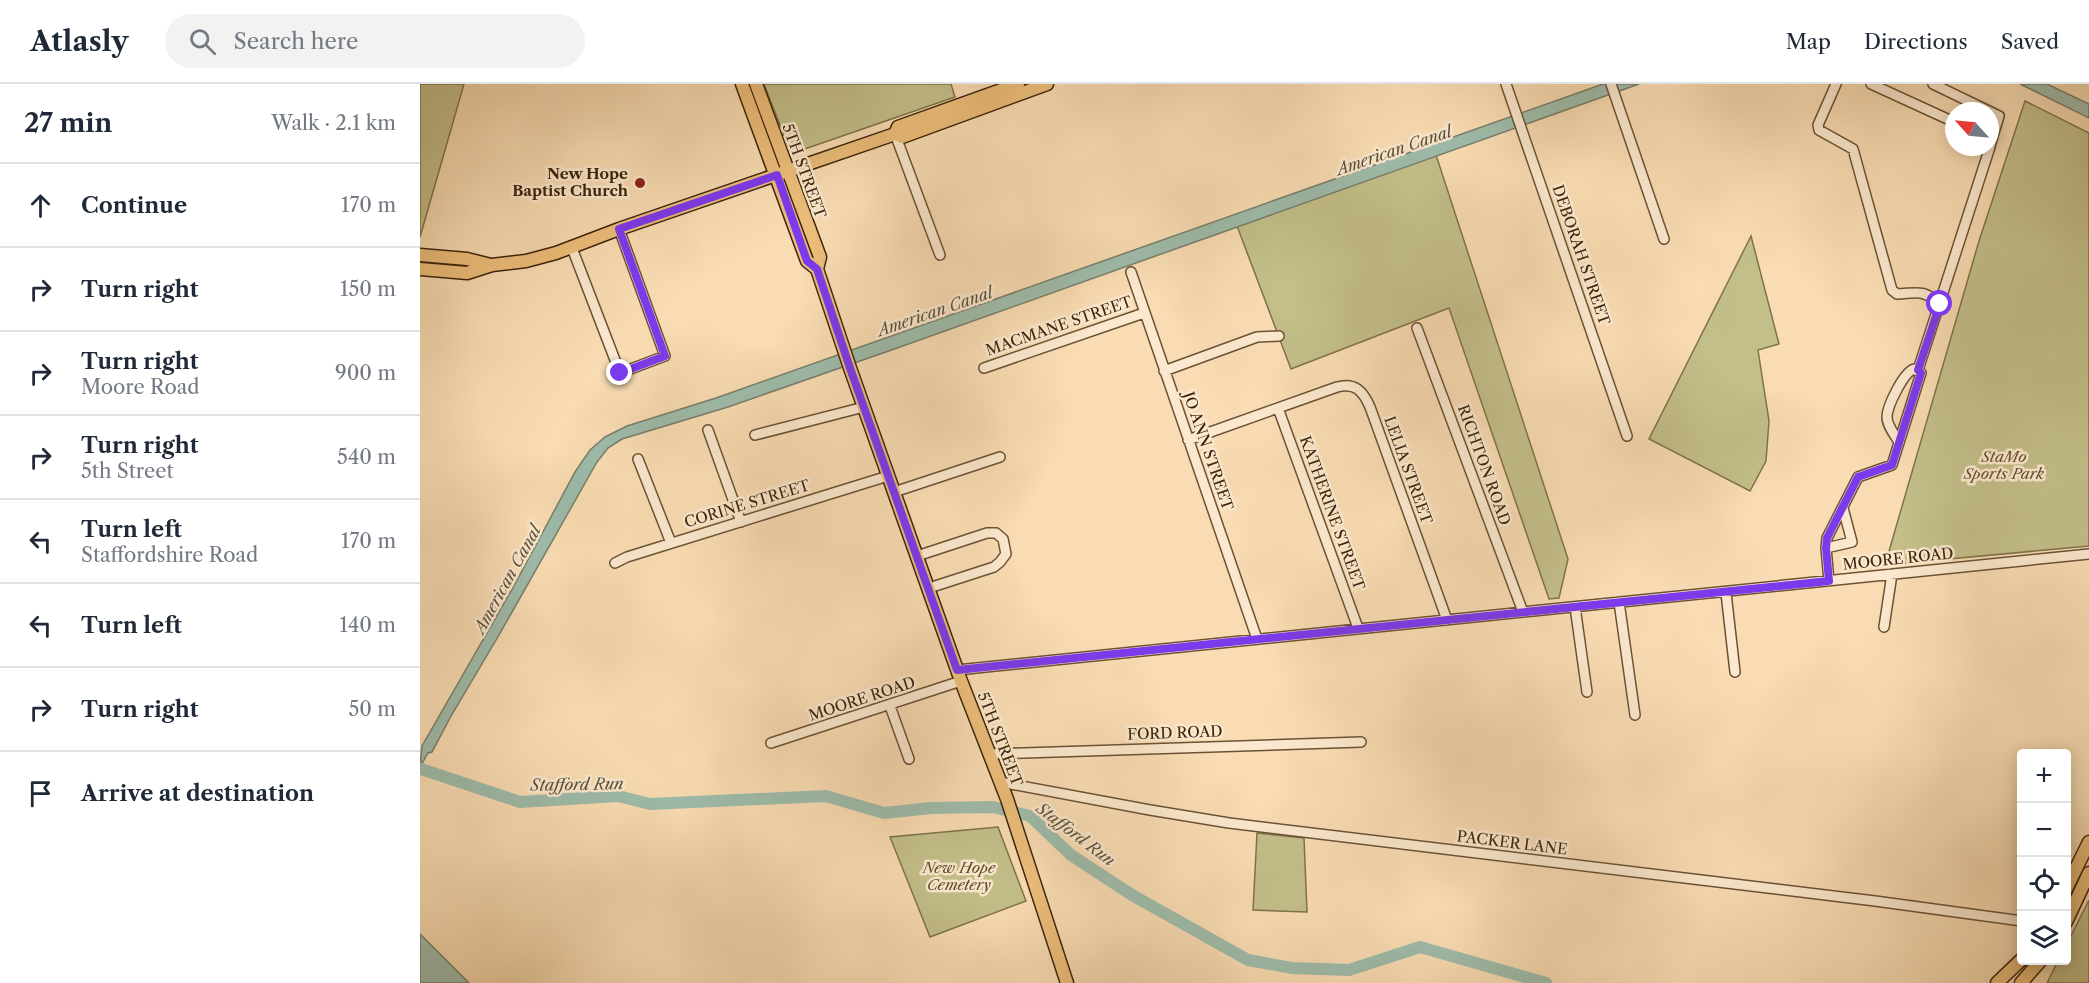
<!DOCTYPE html>
<meta charset="utf-8">
<style>
body{margin:0;font-family:"Libre Caslon Text",serif;background:#f2f2f3;color:#1f2937}
.controls{position:absolute;right:18px;bottom:18px;display:grid;overflow:hidden;border-radius:6px;box-shadow:0 3px 15px #0003}
.controls button{width:54px;height:54px;display:grid;place-items:center;padding:0;border:0;border-bottom:2px solid #e0e1e3;background:#fff;color:#1f2937;font:30px sans-serif}
.compass{position:absolute;left:1525px;top:18px;width:54px;height:54px;border-radius:50%;background:#fff;box-shadow:0 3px 15px #0003;rotate:297deg}
.stop{position:absolute;width:18px;height:18px;margin:-14px;border:4px solid #7c3aed;border-radius:50%;background:#fff}
.stop.end{background:#7c3aed;border-color:#fff;box-shadow:0 2px 6px #0008}
.list{margin:0;padding:0;list-style:none}
h2{display:flex;justify-content:space-between;align-items:center;height:78px;margin:0;padding:0 24px;font-size:26px}
h2 small{font-size:20px;font-weight:400;color:#747a83}
.list li{display:grid;grid-template-columns:39px 1fr auto;gap:18px;align-items:center;box-sizing:border-box;height:84px;padding:0 24px;border-top:2px solid #e0e1e3}
.list b{display:block;font-size:22px;white-space:nowrap}
.list p{margin:0;font-size:20px;white-space:nowrap;color:#747a83}
.list em{font-size:20px;font-style:normal;color:#747a83}
.icon{flex:none;width:33px;height:33px;fill:none;stroke:currentColor;stroke-width:2;stroke-linecap:round;stroke-linejoin:round}
.map{position:relative;flex:none;width:1669px;height:899px;overflow:hidden}
header{display:flex;align-items:center;gap:36px;box-sizing:border-box;height:84px;padding:0 30px;background:#fff;border-bottom:2px solid #e0e1e3}
header strong{font-size:28px}
nav{display:flex;gap:33px;margin-inline-start:auto;font-size:21px}
.search{width:420px;height:54px;background:#f2f2f3;display:flex;align-items:center;gap:15px;box-sizing:border-box;padding:0 21px;border-radius:33px;color:#747a83;font-size:22px}
main{display:flex}
aside{flex:1;background:#fff}
.map>svg:first-child{display:block}
.green{fill:#c3bf89;stroke:#80724a;stroke-width:1.5}
.water{fill:#9ebcab;stroke:#777f6b;stroke-width:1.5}
.lines{fill:none;stroke-linecap:round;stroke-linejoin:round}
.river{stroke:#9ebcab;stroke-width:12}
.minor-casing{stroke:#6b5235;stroke-width:12}
.major-casing{stroke:#3c240b;stroke-width:15}
.minor{stroke:#fbe8ce;stroke-width:9}
.major{stroke:#ecbe7a;stroke-width:12}
.route{stroke:#7c3aed;stroke-width:8}
.poi-dot{fill:#8f2418;stroke:#fbe8ce;stroke-width:2}
.labels{text-anchor:middle;stroke-width:5;stroke-linejoin:round;paint-order:stroke}
.street-label{font-size:15px;fill:#3c240b;stroke:#fbe8ce}
.poi-label{font-size:15px;font-weight:bold;fill:#3c240b;stroke:#fbe8ce;text-anchor:end}
.park-label{font-size:15px;font-style:italic;fill:#5e4b2a;stroke:#fbe8ce}
.water-label{font-size:16px;font-style:italic;fill:#59523b;stroke:#fbe8ce}
</style>
<header>
<strong>Atlasly</strong>
<div class="search"><svg class="icon" aria-label="search" viewBox="0 0 24 24"><circle cx="10" cy="10" r="6"/><path d="M15 15l6 6"/></svg>Search here</div>
<nav><a>Map</a><a>Directions</a><a>Saved</a></nav>
</header>
<main>
<aside>
<h2>27 min<small>Walk · 2.1 km</small></h2>
<ul class="list">
<li><svg class="icon" aria-label="ahead" viewBox="0 0 24 24"><path d="M12 20V5M6 11l6-6 6 6"/></svg><div><b>Continue</b></div><em>170 m</em></li>
<li><svg class="icon" aria-label="right" viewBox="0 0 24 24"><path d="M7 20v-9h11M14 6l5 5-5 5"/></svg><div><b>Turn right</b></div><em>150 m</em></li>
<li><svg class="icon" aria-label="right" viewBox="0 0 24 24"><path d="M7 20v-9h11M14 6l5 5-5 5"/></svg><div><b>Turn right</b><p>Moore Road</p></div><em>900 m</em></li>
<li><svg class="icon" aria-label="right" viewBox="0 0 24 24"><path d="M7 20v-9h11M14 6l5 5-5 5"/></svg><div><b>Turn right</b><p>5th Street</p></div><em>540 m</em></li>
<li><svg class="icon" aria-label="left" viewBox="0 0 24 24"><path d="M17 20v-9H6M10 6l-5 5 5 5"/></svg><div><b>Turn left</b><p>Staffordshire Road</p></div><em>170 m</em></li>
<li><svg class="icon" aria-label="left" viewBox="0 0 24 24"><path d="M17 20v-9H6M10 6l-5 5 5 5"/></svg><div><b>Turn left</b></div><em>140 m</em></li>
<li><svg class="icon" aria-label="right" viewBox="0 0 24 24"><path d="M7 20v-9h11M14 6l5 5-5 5"/></svg><div><b>Turn right</b></div><em>50 m</em></li>
<li><svg class="icon" aria-label="arrive" viewBox="0 0 24 24"><path d="M6 21V4h12l-3 4 3 4H6"/></svg><div><b>Arrive at destination</b></div></li>
</ul>
</aside>
<div class="map">
<svg width="1669" height="899" viewBox="0 0 1669 899">
<rect width="100%" height="100%" fill="#f9dcb3"/>
<filter id="stains"><feTurbulence type="fractalNoise" baseFrequency=".00333" numOctaves="4"/><feColorMatrix values="0 0 0 0 .2 0 0 0 0 .09 0 0 0 0 .02 0 0 0 .5 -.17"/></filter>
<radialGradient id="worn" r=".72"><stop offset=".6" stop-color="#630" stop-opacity="0"/><stop offset="1" stop-color="#630" stop-opacity=".3"/></radialGradient>
<path class="green" d="M0 0H44L0 153Z
M344 0H531L535 13 379 67H370Z
M1605 17 1669 49V462L1465 481 1559 157Z
M1016 71 1148 475 1139 514 1129 515 1029 224 871 285 817 142Z
M1331 152 1359 260 1338 266 1349 337 1346 377 1330 407 1229 355Z
M578 743 606 817 510 853 470 753Z
M837 749 884 754 887 828 833 826Z
M1669 816V899H1627L1638 877 1646 876 1647 860Z"/>
<path class="water" d="M1183 0H1219L463 269 308 323 202 355 188 364 177 378 79 551 31 632 12 668 8 669 0 683 2 662 95 500 155 388 170 366 185 353 207 342 296 314Z
M1600 0H1627L1669 20V34Z
M0 850 49 899H0Z"/>
<g class="lines">
<path class="river" d="M1 685 100 718 198 712 230 720 406 712 464 729 511 724 573 723 610 732 651 771 712 811 828 876 872 884 929 886 1000 863 1126 899"/>
<defs>
<path id="minor" d="M1086 0 1207 352
M1191 0 1244 155
M1416 0 1398 41 1399 46 1433 65 1472 206 1477 210C1498 209 1503 205 1520 220
M1451 0 1534 38
M1513 0 1579 32 1570 62
M475 50 520 171
M152 164 200 289 245 272 199 145
M711 188 837 555
M997 244 1103 528
M564 284 724 229
M1498 286 1570 63
M744 287 837 253 859 252
M858 324 938 544
M288 346 321 438
M335 351 444 323
M768 356 917 303C935 298 943 307 950 323L1027 536
M218 375 251 459
M474 408 580 373
M1406 464 1432 458 1423 424
M497 472 567 449H576L583 455 586 470 580 478 574 483 509 504
M195 479 207 473 468 392
M1409 497 1406 464 1407 454 1438 393 1472 381 1501 289 1494 285C1484 288 1467 322 1467 333 1467 342 1475 351 1479 358
M1306 509 1315 588
M1199 518 1215 631
M1155 523 1167 608
M1464 543 1472 490
M537 586 1669 470
M470 622 489 675
M351 659 541 597
M570 670 941 658
M580 698 730 726 809 739 1455 817 1602 837"/>
<path id="major" d="M322 0 387 177 397 185
M336 0 400 173 397 185 430 284 541 597 587 715 647 899
M475 50 478 43 598 0
M0 171 47 175 71 181
M0 185 47 189 72 181 106 177 136 169 199 145 475 50 482 53 627 0
M1646 805 1669 758
M1646 838 1669 789
M1577 899 1602 875
M1601 899 1621 876"/>
</defs>
<use href="#minor" class="minor-casing"/>
<use href="#major" class="major-casing"/>
<use href="#minor" class="minor"/>
<use href="#major" class="major"/>
</g>
<g class="lines">
<path class="route" d="M200 289 245 272 199 145 357 91 387 177 397 185 430 284 537 586 1409 497 1406 464 1407 454 1438 393 1472 381 1501 289 1498 286 1520 220"/>
</g>
<circle class="poi-dot" cx="220" cy="99" r="6"/>
<g class="labels">
<g class="street-label">
<text transform="translate(384 87) rotate(70)" y="5">5TH STREET</text>
<text transform="translate(1161 171) rotate(71)" y="5">DEBORAH STREET</text>
<text transform="translate(639 242) rotate(-19)" y="5">MACMANE STREET</text>
<text transform="translate(788 367) rotate(71)" y="5">JO ANN STREET</text>
<text transform="translate(1064 381) rotate(70)" y="5">RICHTON ROAD</text>
<text transform="translate(988 386) rotate(70)" y="5">LELIA STREET</text>
<text transform="translate(327 420) rotate(-17)" y="5">CORINE STREET</text>
<text transform="translate(912 429) rotate(70)" y="5">KATHERINE STREET</text>
<text transform="translate(1478 475) rotate(-6)" y="5">MOORE ROAD</text>
<text transform="translate(442 615) rotate(-18)" y="5">MOORE ROAD</text>
<text transform="translate(755 649) rotate(-2)" y="5">FORD ROAD</text>
<text transform="translate(580 655) rotate(69)" y="5">5TH STREET</text>
<text transform="translate(1092 759) rotate(7)" y="5">PACKER LANE</text>
</g>
<g class="poi-label">
<text x="208" y="95">New Hope<tspan x="208" dy="17">Baptist Church</tspan></text>
</g>
<g class="park-label">
<text x="1584" y="378">StaMo<tspan x="1584" dy="17">Sports Park</tspan></text>
<text x="539" y="789">New Hope<tspan x="539" dy="17">Cemetery</tspan></text>
</g>
<g class="water-label">
<text transform="translate(974 66) rotate(-19)" y="6">American Canal</text>
<text transform="translate(515 227) rotate(-19)" y="6">American Canal</text>
<text transform="translate(87 495) rotate(-61)" y="6">American Canal</text>
<text transform="translate(157 700) rotate(-1)" y="6">Stafford Run</text>
<text transform="translate(656 750) rotate(37)" y="6">Stafford Run</text>
</g>
</g>
<rect width="100%" height="100%" filter="url(#stains)"/>
<rect width="100%" height="100%" fill="url(#worn)"/>
</svg>
<div class="controls">
<button>+</button>
<button>−</button>
<button><svg class="icon" aria-label="locate" viewBox="0 0 24 24"><circle cx="12" cy="12" r="6"/><path d="M12 2v4M12 18v4M2 12h4M18 12h4"/></svg></button>
<button><svg class="icon" aria-label="layers" viewBox="0 0 24 24"><path d="M12 4l9 5-9 5-9-5zM3 14l9 5 9-5"/></svg></button>
</div>
<svg class="compass" viewBox="-18 -18 36 36"><path d="M0-13l5 13h-10z" fill="#e53935"/><path d="M0 13l5-13h-10z" fill="#747a83"/></svg>
<div class="stop" style="left:1520px;top:220px"></div>
<div class="stop end" style="left:200px;top:289px"></div>
</div>
</main>
